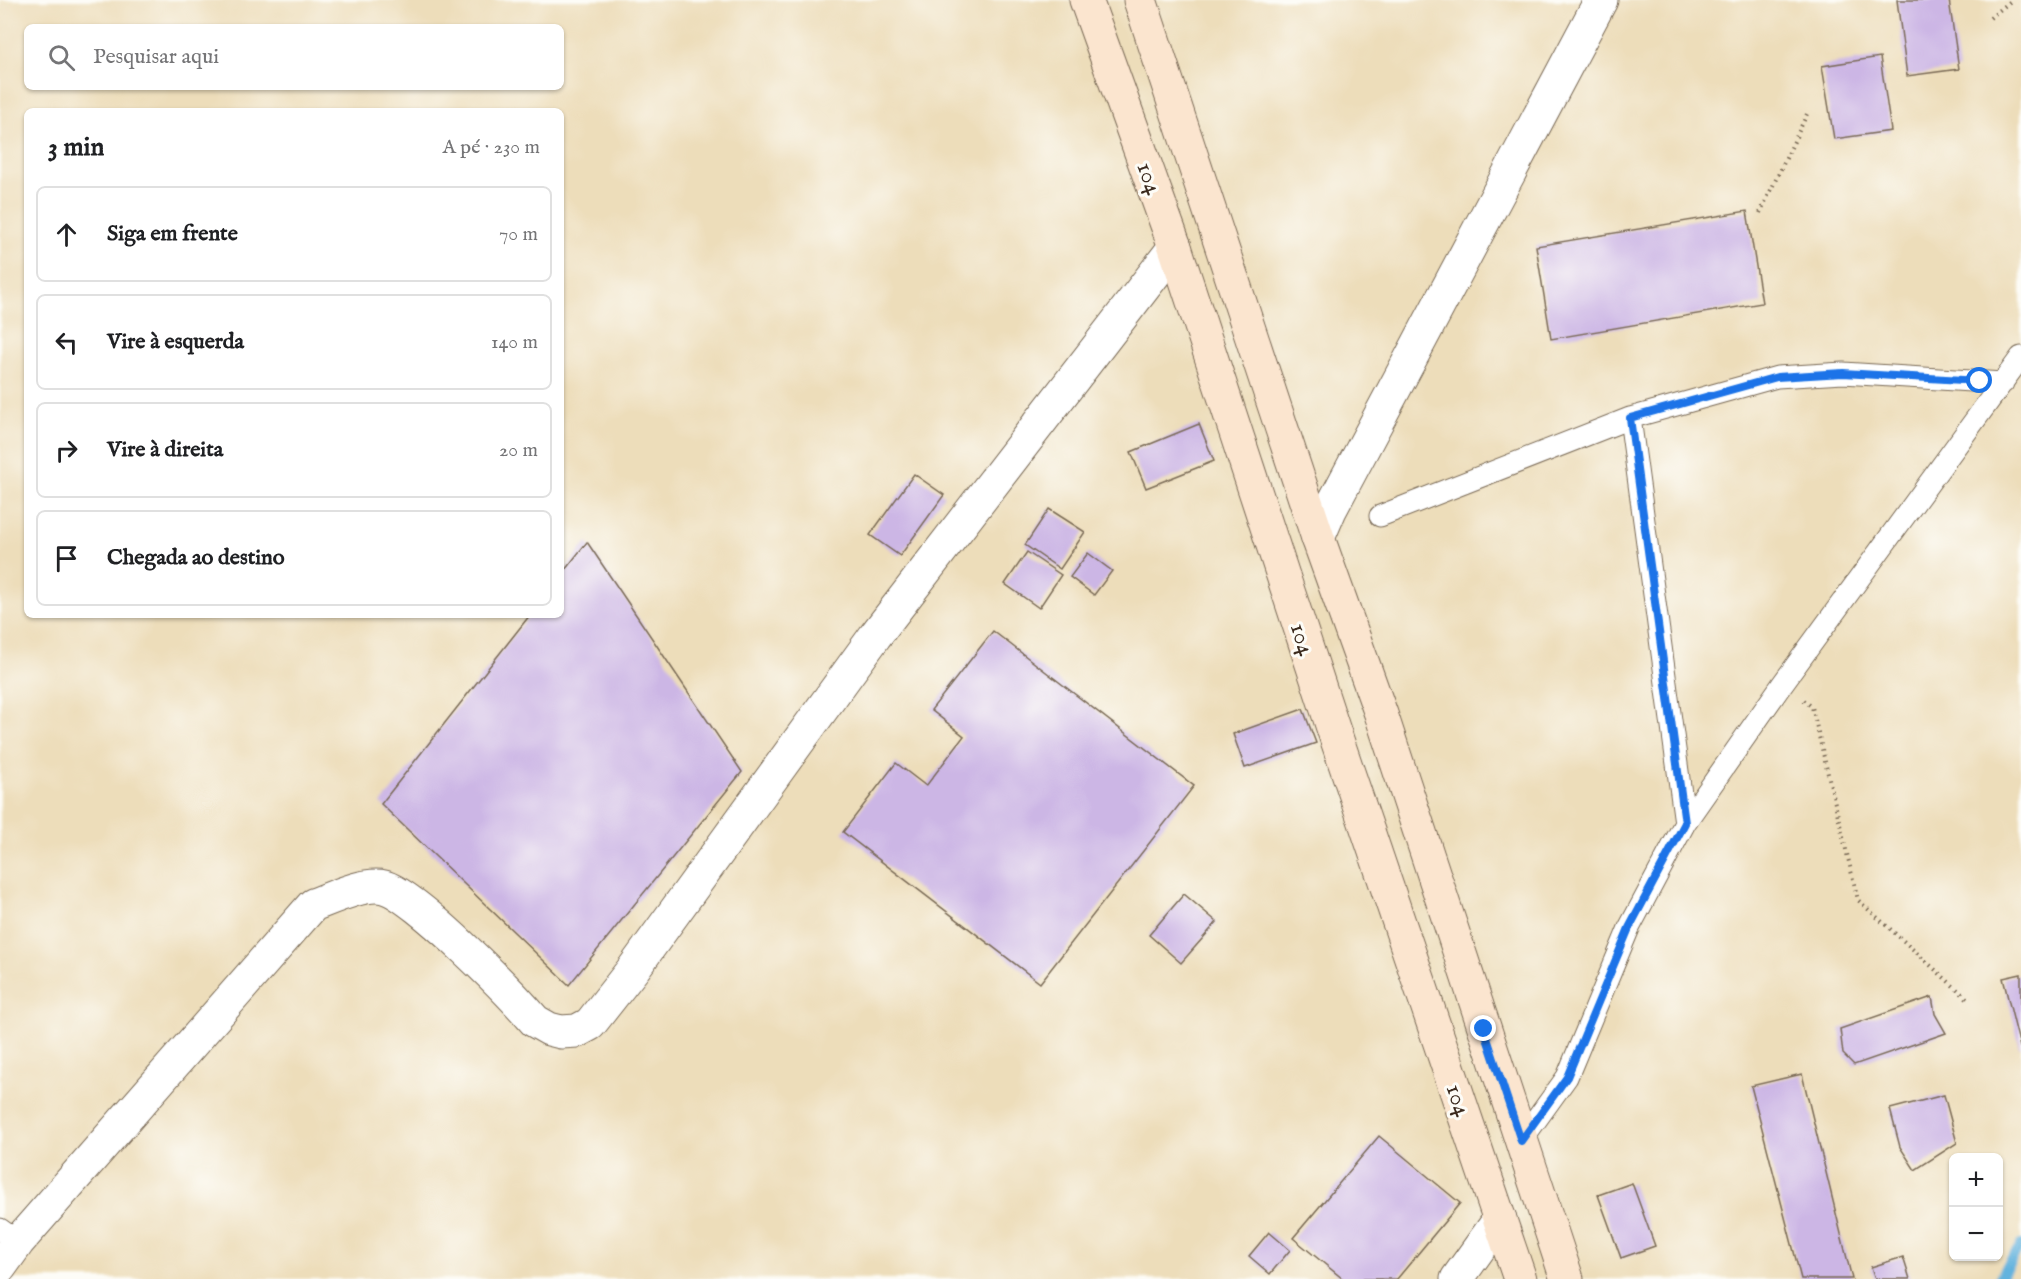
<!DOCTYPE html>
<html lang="pt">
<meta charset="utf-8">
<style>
body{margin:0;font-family:"IM FELL English",serif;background:#f6f6f6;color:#202124}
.controls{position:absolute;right:18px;bottom:18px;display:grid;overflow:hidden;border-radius:9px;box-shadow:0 2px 4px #0004}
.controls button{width:54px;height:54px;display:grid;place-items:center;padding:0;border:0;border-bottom:2px solid #e0e0e0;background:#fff;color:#202124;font:30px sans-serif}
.stop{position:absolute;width:18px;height:18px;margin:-14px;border:4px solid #1a73e8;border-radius:50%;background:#fff}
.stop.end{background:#1a73e8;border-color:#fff;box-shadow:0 2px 6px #0008}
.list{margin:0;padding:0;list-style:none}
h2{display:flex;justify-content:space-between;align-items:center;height:78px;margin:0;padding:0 24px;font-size:26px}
h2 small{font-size:20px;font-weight:400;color:#757577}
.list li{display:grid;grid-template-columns:39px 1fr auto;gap:18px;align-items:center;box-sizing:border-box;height:96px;margin:0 12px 12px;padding:0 12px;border:2px solid #e0e0e0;border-radius:9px}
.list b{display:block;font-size:22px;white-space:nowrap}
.list em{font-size:20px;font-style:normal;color:#757577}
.icon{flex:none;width:33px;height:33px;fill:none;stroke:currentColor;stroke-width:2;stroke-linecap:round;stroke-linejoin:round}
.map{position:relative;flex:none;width:2021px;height:1279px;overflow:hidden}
.search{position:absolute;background:#fff;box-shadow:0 2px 4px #0004;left:24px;top:24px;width:540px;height:66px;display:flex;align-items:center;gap:15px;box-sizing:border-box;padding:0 21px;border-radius:9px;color:#757577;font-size:22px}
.panel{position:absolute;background:#fff;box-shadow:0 2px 4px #0004;left:24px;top:108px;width:540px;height:510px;border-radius:9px}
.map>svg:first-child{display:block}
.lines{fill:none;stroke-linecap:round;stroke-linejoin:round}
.stream{stroke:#64b3de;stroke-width:10}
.building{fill:#ccb6e5}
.lane-casing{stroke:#796955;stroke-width:23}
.street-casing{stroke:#796955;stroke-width:35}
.secondary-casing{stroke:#796955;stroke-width:35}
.path{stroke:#796955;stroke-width:4;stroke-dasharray:1.5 4.5;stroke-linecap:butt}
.lane{stroke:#fff;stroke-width:21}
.street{stroke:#fff;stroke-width:33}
.secondary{stroke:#fbe5cf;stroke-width:33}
.route{stroke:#1a73e8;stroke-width:8}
.labels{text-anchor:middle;stroke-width:6;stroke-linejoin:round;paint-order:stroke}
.street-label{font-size:24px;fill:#3b2a1e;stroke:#fdfcf7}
</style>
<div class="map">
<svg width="2021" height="1279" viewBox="0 0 2021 1279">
<rect width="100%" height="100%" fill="#fdfcf7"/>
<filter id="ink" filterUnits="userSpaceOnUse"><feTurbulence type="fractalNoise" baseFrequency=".0167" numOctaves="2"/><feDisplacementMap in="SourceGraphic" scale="12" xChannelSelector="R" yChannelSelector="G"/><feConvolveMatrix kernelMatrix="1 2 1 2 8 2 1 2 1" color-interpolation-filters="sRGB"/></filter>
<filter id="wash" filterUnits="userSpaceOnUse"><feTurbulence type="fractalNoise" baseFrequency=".008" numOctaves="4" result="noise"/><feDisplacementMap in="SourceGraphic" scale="24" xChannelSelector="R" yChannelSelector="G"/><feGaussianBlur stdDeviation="1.35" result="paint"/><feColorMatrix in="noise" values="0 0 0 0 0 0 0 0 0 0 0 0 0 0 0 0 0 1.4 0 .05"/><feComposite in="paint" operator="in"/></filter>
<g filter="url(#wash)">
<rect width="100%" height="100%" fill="#edddba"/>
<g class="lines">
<path class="stream" d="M1999 1279 2021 1245"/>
</g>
<g id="blocks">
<path class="building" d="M1897 0H1949L1959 69 1907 76Z
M1880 57 1891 131 1834 139 1822 66Z
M1747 211 1762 303 1551 339 1536 246Z
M1199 424 1214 461 1146 488 1131 452Z
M914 474 944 495 900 556 870 535Z
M1049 509 1085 532 1060 569 1025 545Z
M587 542 742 772 569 985 381 804 530 615H561V575Z
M1027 552 1061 575 1039 608 1005 584Z
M1088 553 1112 571 1094 595 1070 577Z
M993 631 1194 786 1040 983 843 832 896 763 926 786 964 736 931 710Z
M1303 709 1316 743 1245 768 1233 734Z
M1184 894 1217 922 1181 963 1149 935Z
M2021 974V1047H2020L2003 978Z
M1932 997 1935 1014 1946 1033 1854 1065 1843 1054 1840 1029Z
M1802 1074 1852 1279H1801L1751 1086Z
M1944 1095 1957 1143 1915 1170 1900 1147 1890 1109Z
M1379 1136 1460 1203 1397 1279H1343L1293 1238Z
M1632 1183 1655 1246 1621 1258 1598 1195Z
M1269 1232 1290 1250 1270 1274 1249 1256Z
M1903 1257 1910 1279H1875L1871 1267Z"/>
</g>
</g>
<g filter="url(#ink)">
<use href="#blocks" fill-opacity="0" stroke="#796955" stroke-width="1.5"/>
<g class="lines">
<defs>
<path id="lane" d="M1630 418 1685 823
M1380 516 1630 418 1777 377 1843 373 2003 383
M1521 1141 1567 1077 1629 928 1685 823 1783 683 2021 357
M0 1229 18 1242"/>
<path id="street" d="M1318 538 1330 510 1601 0
M0 1267 18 1242 313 905C332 898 365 882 384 887 415 895 511 993 535 1021L549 1029 561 1032 577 1031 590 1024 634 968 875 636 1175 247
M1457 1279 1500 1219"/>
<path id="secondary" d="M1086 0 1175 247 1334 731 1520 1279
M1140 0 1318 538 1381 714 1567 1279"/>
</defs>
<use href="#lane" class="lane-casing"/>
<use href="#street" class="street-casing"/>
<use href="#secondary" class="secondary-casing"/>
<path class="path" d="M1990 18 2012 0
M1760 213 1807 114
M1804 700 1812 707 1858 900 1969 1000"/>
<use href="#lane" class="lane"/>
<use href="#street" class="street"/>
<use href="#secondary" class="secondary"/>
</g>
</g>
<g class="lines" filter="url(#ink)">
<path class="route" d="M1484 1029 1521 1141 1567 1077 1629 928 1685 823 1630 418 1777 377 1843 373 1980 381"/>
</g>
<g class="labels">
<g class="street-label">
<text transform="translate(1150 178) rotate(70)" y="8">104</text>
<text transform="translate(1303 639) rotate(72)" y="8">104</text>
<text transform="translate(1459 1100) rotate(71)" y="8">104</text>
</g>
</g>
</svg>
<div class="controls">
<button>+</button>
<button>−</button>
</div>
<div class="stop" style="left:1980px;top:381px"></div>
<div class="stop end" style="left:1484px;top:1029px"></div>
<div class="search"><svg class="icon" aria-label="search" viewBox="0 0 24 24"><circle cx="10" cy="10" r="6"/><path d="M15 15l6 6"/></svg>Pesquisar aqui</div>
<section class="panel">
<h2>3 min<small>A pé · 230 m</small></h2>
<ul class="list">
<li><svg class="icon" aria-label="ahead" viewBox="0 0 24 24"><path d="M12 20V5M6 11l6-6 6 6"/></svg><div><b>Siga em frente</b></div><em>70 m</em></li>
<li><svg class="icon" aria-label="left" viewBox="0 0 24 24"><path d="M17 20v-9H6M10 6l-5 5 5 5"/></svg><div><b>Vire à esquerda</b></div><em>140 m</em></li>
<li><svg class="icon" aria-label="right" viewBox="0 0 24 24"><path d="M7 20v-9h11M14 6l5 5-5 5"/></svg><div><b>Vire à direita</b></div><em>20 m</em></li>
<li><svg class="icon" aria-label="arrive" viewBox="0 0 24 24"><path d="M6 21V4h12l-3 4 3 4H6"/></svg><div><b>Chegada ao destino</b></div></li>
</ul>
</section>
</div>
